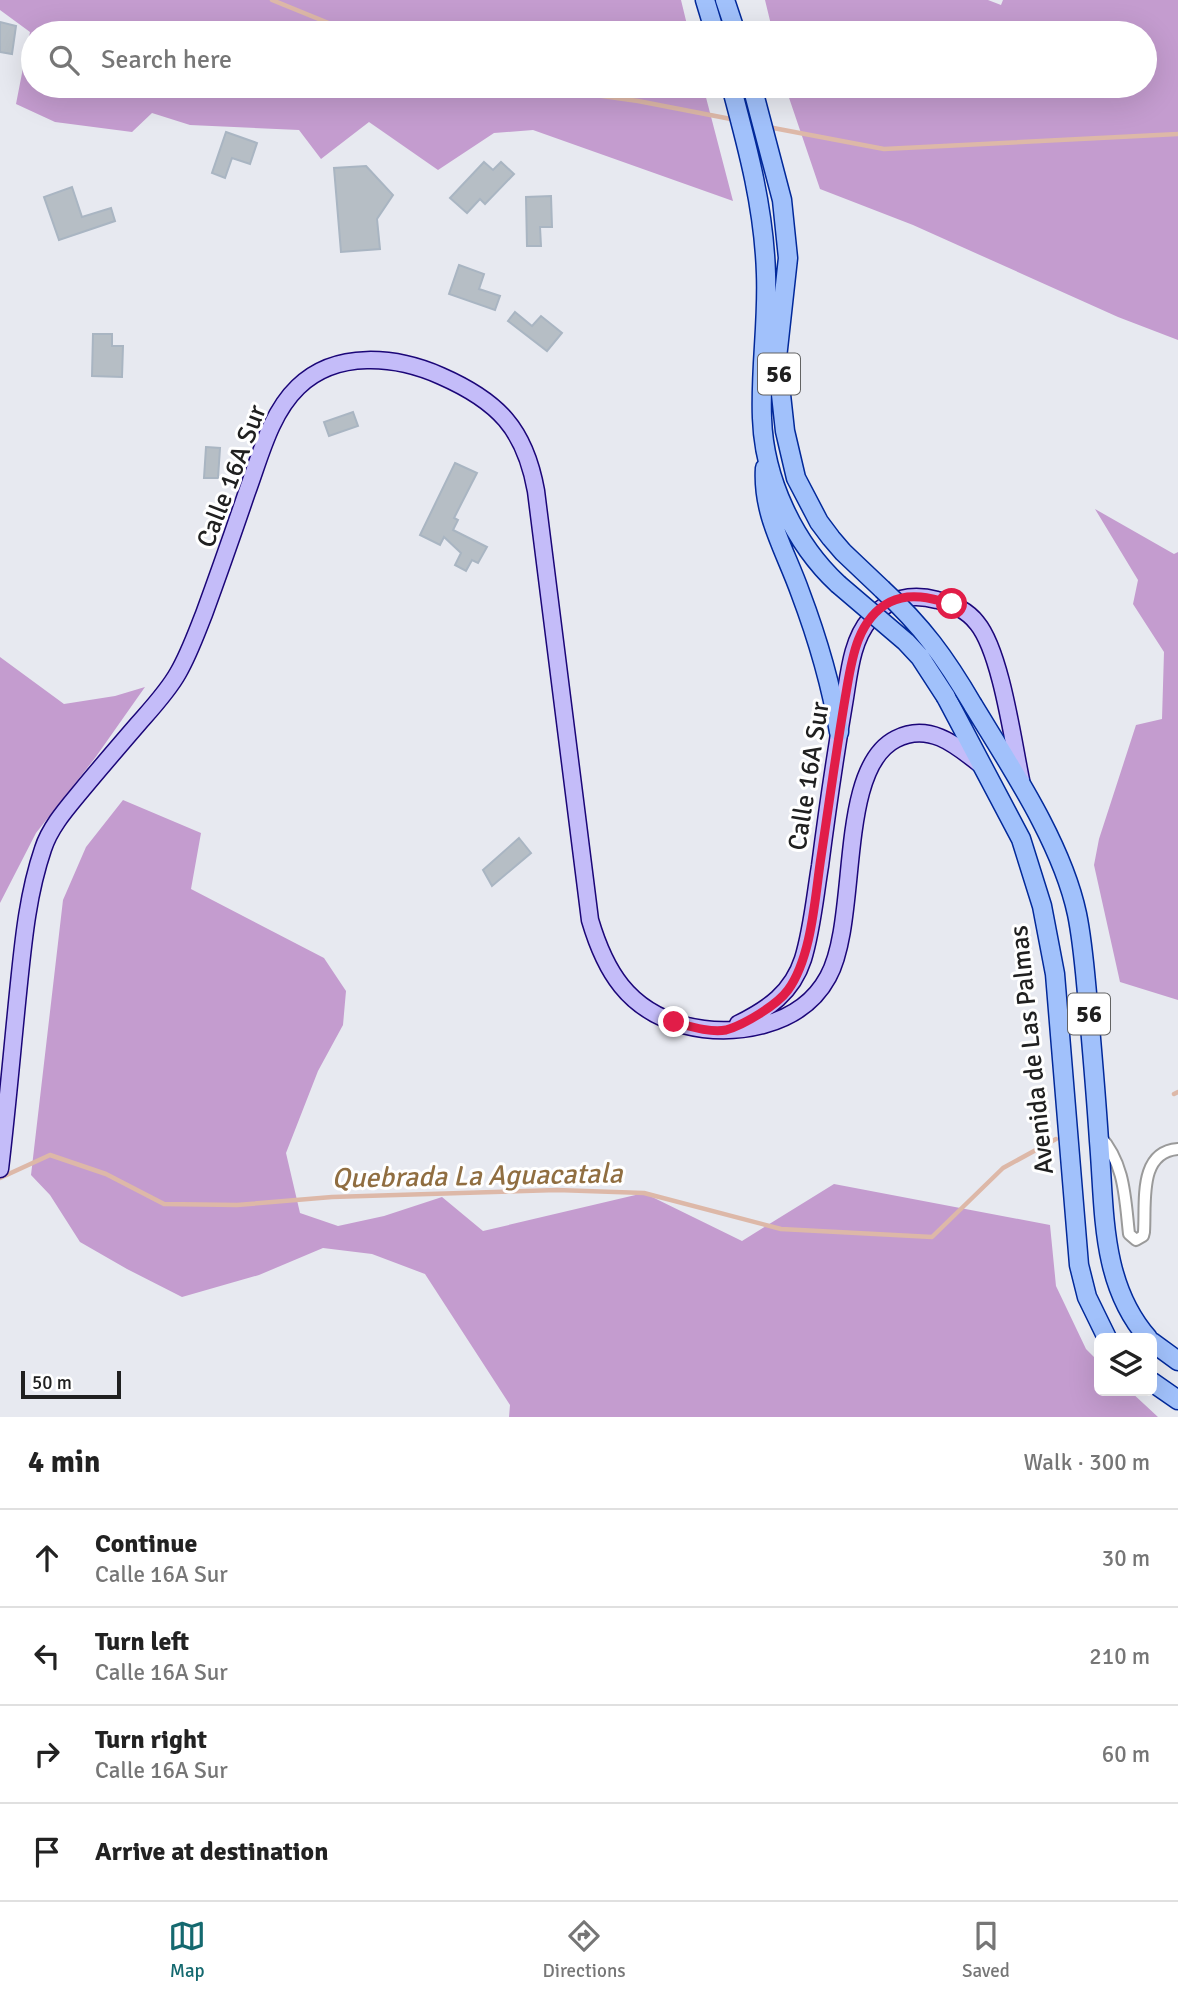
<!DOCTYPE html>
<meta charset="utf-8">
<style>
body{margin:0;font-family:Signika,sans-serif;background:#f2f2f2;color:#222}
.controls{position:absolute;right:21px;bottom:21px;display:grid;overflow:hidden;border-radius:10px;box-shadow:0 7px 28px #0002}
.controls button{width:63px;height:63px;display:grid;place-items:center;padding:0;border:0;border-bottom:2px solid #e0e0e0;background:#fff;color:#222;font:35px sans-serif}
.scale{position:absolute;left:21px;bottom:18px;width:100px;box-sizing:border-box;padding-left:7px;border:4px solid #202020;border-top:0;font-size:19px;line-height:24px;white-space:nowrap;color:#202020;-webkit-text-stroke:5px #fff;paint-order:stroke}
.stop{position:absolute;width:21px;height:21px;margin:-16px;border:5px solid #e11d48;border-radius:50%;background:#fff}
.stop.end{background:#e11d48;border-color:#fff;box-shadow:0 2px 7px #0008}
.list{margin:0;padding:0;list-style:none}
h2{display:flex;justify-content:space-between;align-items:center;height:91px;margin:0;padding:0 28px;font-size:30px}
h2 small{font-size:23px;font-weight:400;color:#767676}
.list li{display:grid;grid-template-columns:46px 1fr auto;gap:21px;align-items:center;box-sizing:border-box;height:98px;padding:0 28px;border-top:2px solid #e0e0e0}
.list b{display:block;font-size:26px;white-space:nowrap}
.list p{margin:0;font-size:23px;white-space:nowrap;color:#767676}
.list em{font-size:23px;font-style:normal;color:#767676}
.icon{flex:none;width:38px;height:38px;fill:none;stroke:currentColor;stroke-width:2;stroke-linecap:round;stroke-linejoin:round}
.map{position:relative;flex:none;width:1178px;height:1417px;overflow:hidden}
.search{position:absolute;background:#fff;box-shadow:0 7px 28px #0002;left:21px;right:21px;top:21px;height:77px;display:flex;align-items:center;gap:18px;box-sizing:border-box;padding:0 24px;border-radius:38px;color:#767676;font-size:26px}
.sheet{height:483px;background:#fff}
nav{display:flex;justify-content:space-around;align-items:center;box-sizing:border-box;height:98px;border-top:2px solid #e0e0e0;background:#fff;font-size:19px;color:#767676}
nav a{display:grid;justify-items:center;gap:4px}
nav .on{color:#14696f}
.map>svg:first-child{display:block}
.forest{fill:#c49ccf}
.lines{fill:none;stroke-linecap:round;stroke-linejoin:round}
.stream{stroke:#ddb8a8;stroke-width:4.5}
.building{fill:#b6bec5;stroke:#a9b5c2;stroke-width:2}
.street-casing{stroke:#9a9a9a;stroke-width:14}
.secondary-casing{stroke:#1b0678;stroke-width:19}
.primary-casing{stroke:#02299a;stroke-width:21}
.street{stroke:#fff;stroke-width:10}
.secondary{stroke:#c4bcf9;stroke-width:16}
.primary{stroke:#a1c1fb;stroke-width:18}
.primary-bridge-casing{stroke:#02299a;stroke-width:21;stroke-linecap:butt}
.primary-bridge{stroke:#a1c1fb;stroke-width:18}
.route{stroke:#e11d48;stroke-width:9}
.labels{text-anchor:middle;stroke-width:6;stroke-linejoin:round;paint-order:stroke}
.shield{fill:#fff;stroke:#636363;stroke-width:2}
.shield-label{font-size:24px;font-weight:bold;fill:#202020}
.street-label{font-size:26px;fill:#202020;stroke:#fff}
.water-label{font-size:28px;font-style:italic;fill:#906e41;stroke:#fff}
</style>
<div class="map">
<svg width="1178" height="1417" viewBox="0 0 1178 1417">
<rect width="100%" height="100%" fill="#e7e9f0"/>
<path class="forest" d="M0 0H681L689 33H33V86H703L733 201 533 130 494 133 438 170 369 122 321 159 299 130 190 125 152 113 132 132 55 122 16 104 30 32 0 10Z
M765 0H988L1001 5 1003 0H1178V340L1118 317 913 225 820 189 785 86H1145V33H773Z
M1095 509 1174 554 1178 552V1000L1120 982 1094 865 1099 839 1136 725 1162 719 1164 652 1133 604 1138 580Z
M0 657 64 704 115 696 145 687 95 758 36 833 0 903Z
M123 800 201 833 191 889 324 958 346 991 343 1025 318 1071 286 1153 300 1213 338 1226 384 1216 442 1197 483 1231 644 1193 742 1241 834 1184 1050 1225 1056 1286 1086 1349 1099 1362V1391H1130L1158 1417H509L510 1405 425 1274 372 1254 323 1248 259 1275 182 1297 127 1269 80 1242 50 1195 31 1175 63 900 86 847Z"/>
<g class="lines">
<path class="stream" d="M272 0 353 33
M531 86 638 101 736 120
M768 127 884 149 1178 134
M1174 1094 1178 1092
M0 1178 50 1155 106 1174 164 1204 237 1205 332 1197 557 1190 644 1193 781 1229 932 1237 1003 1168 1056 1139"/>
</g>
<path class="building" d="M0 22 16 26 12 54 0 52Z
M226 132 257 143 250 164 232 158 225 178 212 173Z
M484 162 493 170 501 162 514 174 485 204 480 199 467 213 450 198Z
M366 166 393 195 377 219 380 249 341 252 334 168Z
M72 187 82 217 111 208 115 221 59 240 44 197Z
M551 196 552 227H540L541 246H527L526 197Z
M459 265 484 274 479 289 500 296 495 310 449 294Z
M515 312 532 326 541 316 562 333 547 351 508 321Z
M93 334H112V346H123L122 377 92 376Z
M353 412 358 426 329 436 324 422Z
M206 447 220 448 218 478H204Z
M455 463 477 473 454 518 458 520 453 530 487 547 478 563 472 560 466 571 455 565 461 553 444 537 440 545 420 535Z
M519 838 531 853 492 886 483 870Z"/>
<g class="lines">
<defs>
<path id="street" d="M1099 1135C1125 1163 1125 1198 1129 1234L1136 1240 1143 1236 1144 1232C1146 1202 1138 1152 1178 1149"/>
<path id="secondary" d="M738 1024C768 1009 792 993 803 959 812 930 815 896 820 866 827 812 835 757 844 704 849 675 851 641 870 619 888 598 912 593 937 600 952 603 968 611 977 623 1001 652 1013 742 1021 780
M0 1169C7 1110 12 1052 18 993 23 945 27 896 43 849 50 827 67 808 81 791 100 768 119 746 138 724 152 708 168 691 178 673 189 654 196 634 204 614 219 573 233 533 247 492 260 457 270 414 298 387 336 350 396 356 441 376 498 401 525 429 536 491L590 920C605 971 628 1010 683 1025 734 1038 801 1027 828 977 860 919 836 769 896 739 929 722 956 745 981 765"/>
<path id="primary" d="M705 0 715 33
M725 0 736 33
M731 86C748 149 764 208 766 274 768 322 760 370 762 418 764 479 794 543 838 584
M752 86 782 200 788 258 777 358 785 431 796 478 819 522 831 538 843 552 882 589
M765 468C762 514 785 550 800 592 817 637 831 684 839 732
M946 697 1021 839 1042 906 1055 974 1079 1265 1087 1297 1107 1338
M973 705C1010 766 1062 843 1077 914 1083 943 1085 973 1088 1004 1092 1049 1096 1095 1099 1141 1105 1210 1100 1283 1148 1338
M1152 1342 1178 1361
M1152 1382 1178 1400"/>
</defs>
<use href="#street" class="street-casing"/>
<use href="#secondary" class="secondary-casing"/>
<use href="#primary" class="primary-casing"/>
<use href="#street" class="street"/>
<use href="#secondary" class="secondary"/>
<use href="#primary" class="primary"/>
<defs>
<path id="primary-bridge" d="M838 584 906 642 920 657 946 697
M882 589C922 626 945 657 973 705"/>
</defs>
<use href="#primary-bridge" class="primary-bridge-casing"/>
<use href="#primary-bridge" class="primary-bridge"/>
</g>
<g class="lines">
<path class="route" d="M674 1022C689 1026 710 1033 726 1030 744 1025 777 1005 788 990 812 957 815 896 821 857 829 804 836 752 845 699 851 665 855 620 890 602 910 592 931 598 952 604"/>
</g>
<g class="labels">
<g class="shield">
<rect x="758" y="353.5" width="42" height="41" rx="5"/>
<rect x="1068" y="993.5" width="42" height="41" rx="5"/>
</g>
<g class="shield-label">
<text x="779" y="382">56</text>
<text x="1089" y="1022">56</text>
</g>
<g class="street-label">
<text transform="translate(231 476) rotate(-69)" y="9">Calle 16A Sur</text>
<text transform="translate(808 776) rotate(-81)" y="9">Calle 16A Sur</text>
<text transform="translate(1031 1050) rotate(-96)" y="9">Avenida de Las Palmas</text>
</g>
<g class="water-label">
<text transform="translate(477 1175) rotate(-1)" y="10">Quebrada La Aguacatala</text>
</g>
</g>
</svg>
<div class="controls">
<button><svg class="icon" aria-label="layers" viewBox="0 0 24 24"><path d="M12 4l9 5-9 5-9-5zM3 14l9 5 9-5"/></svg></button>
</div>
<div class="scale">50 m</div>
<div class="stop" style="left:952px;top:604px"></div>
<div class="stop end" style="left:674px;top:1022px"></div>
<div class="search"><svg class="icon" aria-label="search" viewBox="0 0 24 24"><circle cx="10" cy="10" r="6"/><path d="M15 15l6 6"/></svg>Search here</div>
</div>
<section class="sheet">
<h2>4 min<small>Walk · 300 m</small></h2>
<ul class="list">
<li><svg class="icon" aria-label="ahead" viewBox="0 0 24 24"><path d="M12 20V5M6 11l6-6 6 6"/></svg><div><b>Continue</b><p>Calle 16A Sur</p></div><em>30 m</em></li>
<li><svg class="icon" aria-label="left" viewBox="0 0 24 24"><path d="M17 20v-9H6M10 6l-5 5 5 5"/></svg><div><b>Turn left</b><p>Calle 16A Sur</p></div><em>210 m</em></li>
<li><svg class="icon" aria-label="right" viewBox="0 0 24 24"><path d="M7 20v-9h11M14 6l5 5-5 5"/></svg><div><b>Turn right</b><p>Calle 16A Sur</p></div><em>60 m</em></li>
<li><svg class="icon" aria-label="arrive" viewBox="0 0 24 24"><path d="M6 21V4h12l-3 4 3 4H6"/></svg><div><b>Arrive at destination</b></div></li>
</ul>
</section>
<nav>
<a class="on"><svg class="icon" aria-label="map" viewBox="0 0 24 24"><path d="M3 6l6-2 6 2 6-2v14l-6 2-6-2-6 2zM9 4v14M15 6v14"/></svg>Map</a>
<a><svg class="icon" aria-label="directions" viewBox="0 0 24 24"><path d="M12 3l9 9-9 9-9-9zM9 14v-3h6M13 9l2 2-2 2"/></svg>Directions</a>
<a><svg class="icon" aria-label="saved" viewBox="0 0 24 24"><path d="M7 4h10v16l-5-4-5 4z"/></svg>Saved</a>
</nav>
